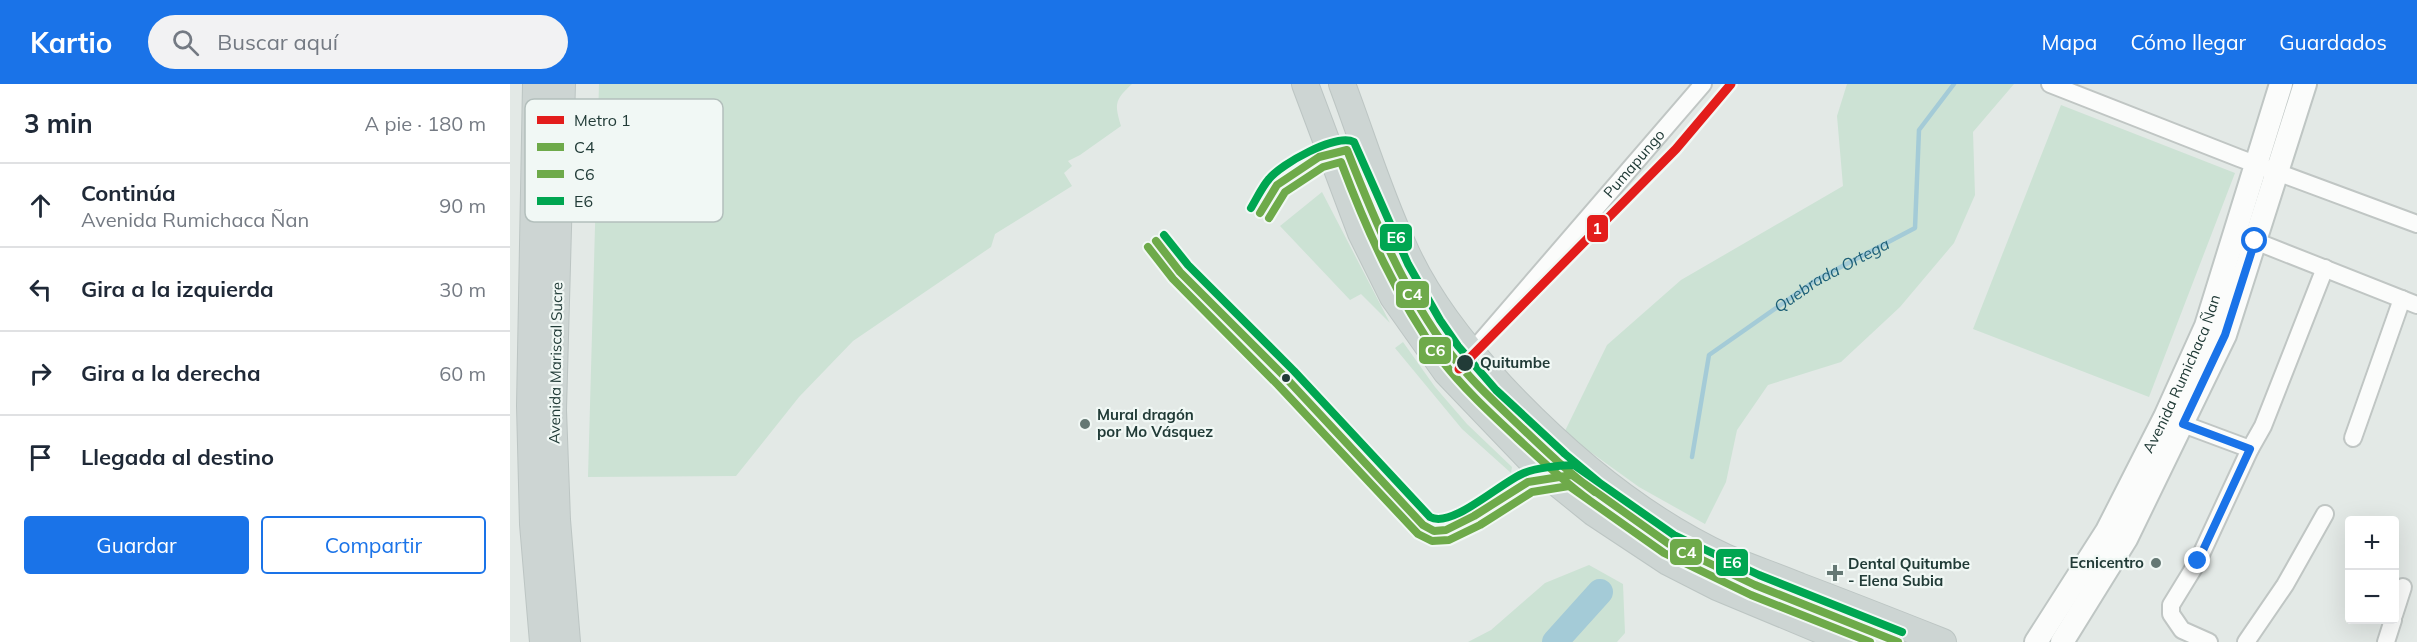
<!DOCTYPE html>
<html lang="es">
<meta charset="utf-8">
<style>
body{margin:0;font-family:Mulish,sans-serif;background:#f2f2f3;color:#1f2937}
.controls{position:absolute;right:18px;bottom:18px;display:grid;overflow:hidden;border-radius:6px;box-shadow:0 6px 24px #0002}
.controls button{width:54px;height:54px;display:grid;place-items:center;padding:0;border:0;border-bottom:2px solid #e0e1e3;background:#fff;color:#1f2937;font:30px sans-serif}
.stop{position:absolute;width:18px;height:18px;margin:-14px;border:4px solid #1a73e8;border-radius:50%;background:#fff}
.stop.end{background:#1a73e8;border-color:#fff;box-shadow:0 2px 6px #0008}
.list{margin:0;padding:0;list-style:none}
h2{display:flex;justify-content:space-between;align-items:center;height:78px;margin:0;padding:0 24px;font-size:26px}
h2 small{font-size:20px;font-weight:400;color:#747a83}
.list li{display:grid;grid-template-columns:39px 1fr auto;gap:18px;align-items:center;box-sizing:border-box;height:84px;padding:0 24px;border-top:2px solid #e0e1e3}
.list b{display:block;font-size:22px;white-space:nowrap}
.list p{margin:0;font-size:20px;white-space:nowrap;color:#747a83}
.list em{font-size:20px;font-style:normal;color:#747a83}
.actions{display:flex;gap:12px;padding:18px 24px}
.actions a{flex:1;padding:14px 0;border:2px solid #1a73e8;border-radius:6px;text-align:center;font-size:21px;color:#1a73e8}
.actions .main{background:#1a73e8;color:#fff}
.icon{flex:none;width:33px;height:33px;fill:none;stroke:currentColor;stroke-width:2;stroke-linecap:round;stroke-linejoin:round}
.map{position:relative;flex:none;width:1907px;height:558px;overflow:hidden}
header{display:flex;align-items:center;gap:36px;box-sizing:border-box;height:84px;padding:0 30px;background:#1a73e8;color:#fff}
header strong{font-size:28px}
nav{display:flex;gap:33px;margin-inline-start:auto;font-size:21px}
.search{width:420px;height:54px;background:#f2f2f3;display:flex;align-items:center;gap:15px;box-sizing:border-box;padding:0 21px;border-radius:33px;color:#747a83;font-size:22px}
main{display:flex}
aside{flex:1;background:#fff}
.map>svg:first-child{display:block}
.green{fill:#cce2d4}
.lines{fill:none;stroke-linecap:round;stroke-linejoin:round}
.stream{stroke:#a4cbd7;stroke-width:4.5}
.river{stroke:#a4cbd7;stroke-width:26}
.minor-casing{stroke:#c0c6c4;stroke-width:20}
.secondary-casing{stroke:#bfc6c4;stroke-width:26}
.primary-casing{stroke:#bcc5c3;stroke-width:28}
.minor{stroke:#fbfcfb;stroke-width:16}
.secondary{stroke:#fbfcfb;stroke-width:22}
.primary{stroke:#cdd5d3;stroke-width:26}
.bus-1-casing{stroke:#f1f8f5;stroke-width:12}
.bus-2-casing{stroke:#f1f8f5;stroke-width:12}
.bus-3-casing{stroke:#f1f8f5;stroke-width:12}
.bus-1{stroke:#6eaa4a;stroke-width:8}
.bus-2{stroke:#6eaa4a;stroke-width:8}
.bus-3{stroke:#00a651;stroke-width:8}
.metro-1-casing{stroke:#f1f8f5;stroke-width:14}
.metro-1{stroke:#e31d1b;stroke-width:9}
.route{stroke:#1a73e8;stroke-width:8}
.stop-dot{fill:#213b37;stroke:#f1f8f5;stroke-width:2}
.poi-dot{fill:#657874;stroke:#f1f8f5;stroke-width:2}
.labels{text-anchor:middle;stroke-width:4.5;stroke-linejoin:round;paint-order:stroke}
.street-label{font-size:15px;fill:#213b37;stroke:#f1f8f5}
.stop-label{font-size:15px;font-weight:bold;fill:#213b37;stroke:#f1f8f5;text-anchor:start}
.poi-label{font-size:15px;font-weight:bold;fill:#213b37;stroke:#f1f8f5;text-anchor:start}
.water-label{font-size:16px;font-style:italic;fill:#1c5f76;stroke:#f1f8f5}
.key{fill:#f1f8f5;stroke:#b3bfbc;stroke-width:1.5}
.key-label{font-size:16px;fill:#213b37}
.line-badge{stroke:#f1f8f5;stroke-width:2}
.badge-label{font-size:16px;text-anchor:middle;font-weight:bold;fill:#fff}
</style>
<header>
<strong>Kartio</strong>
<div class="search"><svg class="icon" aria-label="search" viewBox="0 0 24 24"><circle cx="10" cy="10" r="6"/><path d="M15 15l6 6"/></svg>Buscar aquí</div>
<nav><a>Mapa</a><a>Cómo llegar</a><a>Guardados</a></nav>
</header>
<main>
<aside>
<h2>3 min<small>A pie · 180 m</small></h2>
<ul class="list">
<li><svg class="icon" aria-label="ahead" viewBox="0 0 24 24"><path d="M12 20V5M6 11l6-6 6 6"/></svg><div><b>Continúa</b><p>Avenida Rumichaca Ñan</p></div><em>90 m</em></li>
<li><svg class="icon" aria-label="left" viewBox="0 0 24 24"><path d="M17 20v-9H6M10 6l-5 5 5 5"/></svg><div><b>Gira a la izquierda</b></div><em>30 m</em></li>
<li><svg class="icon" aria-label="right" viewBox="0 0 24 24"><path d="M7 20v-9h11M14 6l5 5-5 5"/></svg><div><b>Gira a la derecha</b></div><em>60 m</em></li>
<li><svg class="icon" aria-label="arrive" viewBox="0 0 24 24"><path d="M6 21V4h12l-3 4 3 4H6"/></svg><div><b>Llegada al destino</b></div></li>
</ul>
<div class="actions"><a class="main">Guardar</a><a>Compartir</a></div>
</aside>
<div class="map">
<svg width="1907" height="558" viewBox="0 0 1907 558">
<rect width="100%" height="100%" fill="#e3e9e6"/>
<path class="green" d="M89 0H622C605 16 604 19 611 42L570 71 558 77 562 82 554 89 562 102 485 150 481 163 343 257 289 313 226 392 78 393Z
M1337 0H1504L1463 48 1465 111 1444 159 1390 223 1331 278 1258 301 1227 346 1216 398 1195 440 1129 403 1054 349 1097 261 1171 196 1333 102 1327 32Z
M1551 21 1725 89 1639 313 1463 245Z
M812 108 880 239 851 210 840 216 770 142Z
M893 258 925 303 957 340 1002 383 1001 389 952 345 885 264Z
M1079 481 1113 500 1115 549 1107 558H958L981 546 1035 499Z"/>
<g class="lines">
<path class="stream" id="s1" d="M1182 373 1199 271 1306 196 1405 144 1409 46 1444 0"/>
<path class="river" d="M1045 558 1090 508"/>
<defs>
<g id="minor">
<path d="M1540 0 1729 74 1907 140"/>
<path d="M1745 157 1907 221"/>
<path id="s2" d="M961 269 1193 0"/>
<path d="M1662 336 1740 365"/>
<path d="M1843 354 1892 215"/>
<path d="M1884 531 1893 503"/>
<path d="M1699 558 1672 546 1661 530V521L1688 477 1740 365 1753 342 1815 184"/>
<path d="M1736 558 1775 501 1815 430"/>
<path d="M1876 558 1883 536"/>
</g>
<g id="secondary">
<path id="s3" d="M1526 558 1597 447 1655 333 1696 242 1771 0"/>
<path d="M1552 558 1616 455 1715 251 1795 0"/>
</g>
<path id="primary" d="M26 0 20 322 23 440 33 558
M52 0 43 326 47 436 57 558
M795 0 851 149 883 213 936 288 1027 383 1084 429 1158 478 1207 503 1339 558
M832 0C852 53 869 109 893 161 916 214 953 260 991 302 1056 371 1130 434 1217 474 1241 484 1265 492 1289 502 1337 520 1385 539 1433 558"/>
</defs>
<use href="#minor" class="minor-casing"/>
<use href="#secondary" class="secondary-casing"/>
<use href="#primary" class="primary-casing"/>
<use href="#minor" class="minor"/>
<use href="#secondary" class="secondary"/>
<use href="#primary" class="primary"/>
<defs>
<path id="bus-1" d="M750 129 767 101 809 73 837 66C865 137 894 208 940 269 962 298 987 320 1013 345 1036 367 1059 389 1085 408
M646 157 670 188 776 294 913 441 924 447 936 446 964 432 1018 398 1062 391 1159 460 1245 501 1388 558"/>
<path id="bus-2" d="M759 134 775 108 813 83 831 78C857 147 887 214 930 274 953 304 979 328 1006 353 1030 375 1053 397 1079 416
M638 163 663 195 768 301 908 450 922 457 939 456 970 441 1022 408 1059 402 1154 469 1241 511 1360 558"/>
<path id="bus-3" d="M741 124C747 114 752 103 759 95 771 80 826 49 844 58L898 180 930 236 948 262 986 306 1055 370 1091 400
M654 151 678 181 784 287 920 433C942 445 991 398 1014 389 1025 384 1052 381 1064 381L1164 451 1249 491 1392 548"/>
</defs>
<use href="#bus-1" class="bus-1-casing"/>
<use href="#bus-2" class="bus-2-casing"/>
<use href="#bus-3" class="bus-3-casing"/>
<use href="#bus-1" class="bus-1"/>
<use href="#bus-2" class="bus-2"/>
<use href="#bus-3" class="bus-3"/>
<defs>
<path id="metro-1" d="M949 285 1166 65 1221 0"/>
</defs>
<use href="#metro-1" class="metro-1-casing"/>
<use href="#metro-1" class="metro-1"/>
</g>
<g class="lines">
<path class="route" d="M1688 477 1740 365 1673 340 1715 251 1745 157"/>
</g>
<g class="stop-dot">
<circle cx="955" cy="279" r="9"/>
<circle cx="776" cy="294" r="5"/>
</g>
<g class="poi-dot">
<circle cx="575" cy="340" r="6"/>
<circle cx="1646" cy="479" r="6"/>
<path d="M1322 480h6v6h6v6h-6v6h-6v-6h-6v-6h6z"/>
</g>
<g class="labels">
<g class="street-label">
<text dy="5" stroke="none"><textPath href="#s2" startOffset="250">Pumapungo</textPath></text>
<text transform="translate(46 279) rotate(-89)" y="5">Avenida Mariscal Sucre</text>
<text dy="5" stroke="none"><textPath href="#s3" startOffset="306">Avenida Rumichaca Ñan</textPath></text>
</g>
<g class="stop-label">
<text x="970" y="284">Quitumbe</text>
</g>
<g class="poi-label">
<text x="587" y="336">Mural dragón<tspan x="587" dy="17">por Mo Vásquez</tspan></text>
<text x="1634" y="484" text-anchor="end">Ecnicentro</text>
<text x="1338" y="485">Dental Quitumbe<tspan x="1338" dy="17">- Elena Subia</tspan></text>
</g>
<g class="water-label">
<text dy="6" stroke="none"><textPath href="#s1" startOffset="250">Quebrada Ortega</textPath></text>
</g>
</g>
<rect x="15" y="15" width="198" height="123" rx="9" class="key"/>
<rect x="27" y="32" width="27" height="8" fill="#e31d1b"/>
<rect x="27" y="59" width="27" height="8" fill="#6eaa4a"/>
<rect x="27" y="86" width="27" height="8" fill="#6eaa4a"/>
<rect x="27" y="113" width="27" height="8" fill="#00a651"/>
<g class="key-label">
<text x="64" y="42">Metro 1</text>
<text x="64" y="69">C4</text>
<text x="64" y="96">C6</text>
<text x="64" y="123">E6</text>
</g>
<g class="line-badge">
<rect x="1076" y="130" width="23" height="29" rx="6" fill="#e31d1b"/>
<rect x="869" y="139" width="34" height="29" rx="6" fill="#00a651"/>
<rect x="885" y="196" width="35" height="29" rx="6" fill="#6eaa4a"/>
<rect x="908" y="252" width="34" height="29" rx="6" fill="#6eaa4a"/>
<rect x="1159" y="454" width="34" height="28" rx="6" fill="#6eaa4a"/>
<rect x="1205" y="464" width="34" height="29" rx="6" fill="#00a651"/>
</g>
<g class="badge-label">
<text x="1087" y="150">1</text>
<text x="886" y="159">E6</text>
<text x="902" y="216">C4</text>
<text x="925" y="272">C6</text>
<text x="1176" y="474">C4</text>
<text x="1222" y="484">E6</text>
</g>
</svg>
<div class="controls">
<button>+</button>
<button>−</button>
</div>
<div class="stop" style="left:1745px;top:157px"></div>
<div class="stop end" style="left:1688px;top:477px"></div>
</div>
</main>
